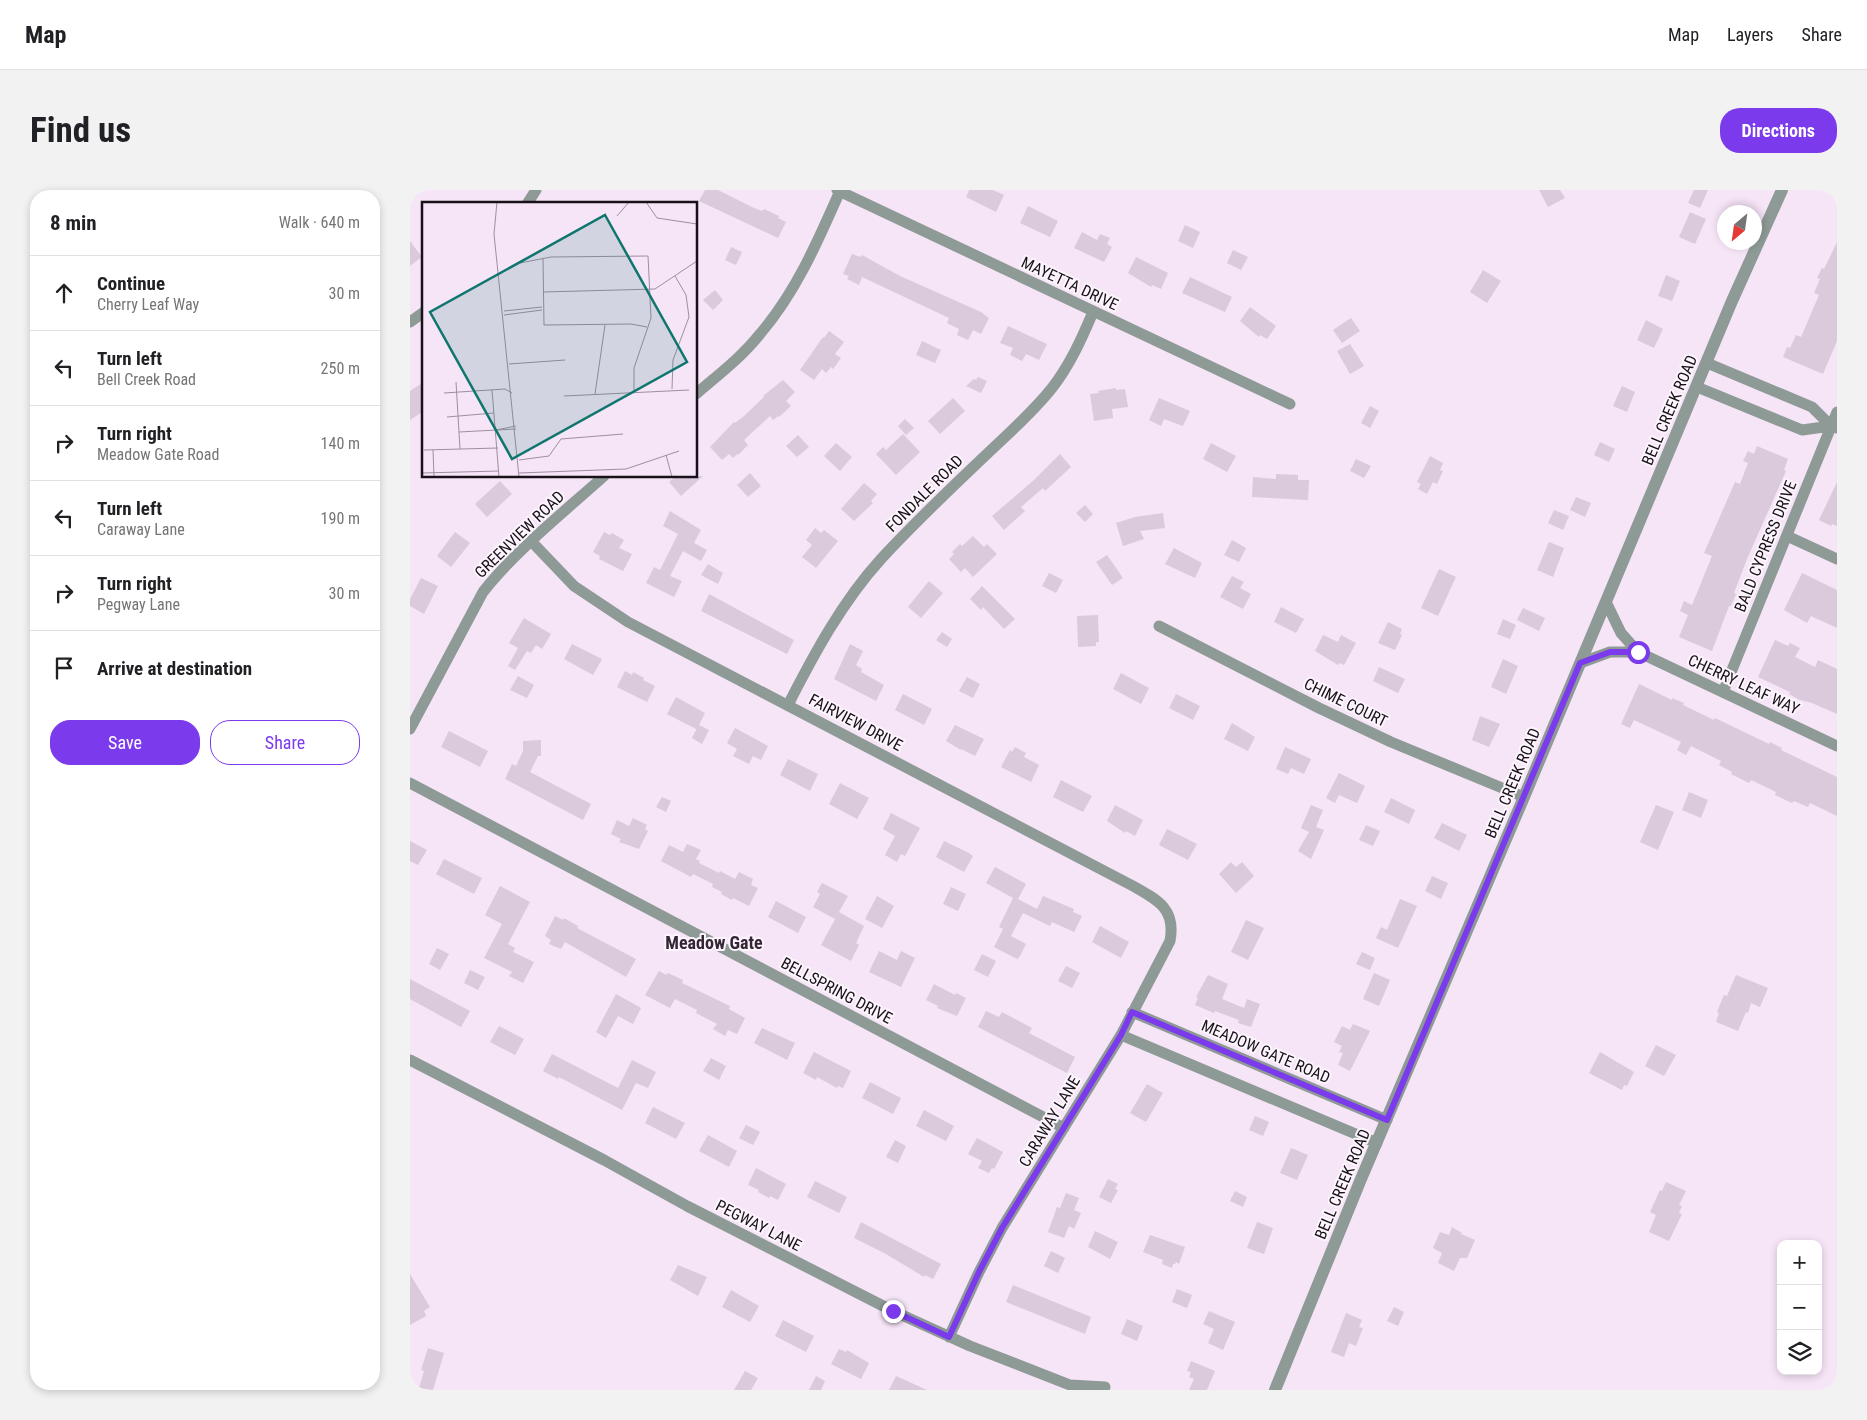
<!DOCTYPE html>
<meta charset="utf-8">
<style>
body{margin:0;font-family:"Roboto Condensed",sans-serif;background:#f2f2f2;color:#202124}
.controls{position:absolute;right:15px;bottom:15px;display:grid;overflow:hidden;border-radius:10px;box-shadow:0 2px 8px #0003}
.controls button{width:45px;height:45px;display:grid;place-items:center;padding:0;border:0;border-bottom:1px solid #e0e0e0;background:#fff;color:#202124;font:25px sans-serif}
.compass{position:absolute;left:1307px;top:15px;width:45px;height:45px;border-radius:50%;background:#fff;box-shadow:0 2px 8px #0003;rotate:209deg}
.stop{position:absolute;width:15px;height:15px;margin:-11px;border:4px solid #7c3aed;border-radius:50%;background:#fff}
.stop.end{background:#7c3aed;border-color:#fff;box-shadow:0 1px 5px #0008}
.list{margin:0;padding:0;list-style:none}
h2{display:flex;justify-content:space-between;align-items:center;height:65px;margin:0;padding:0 20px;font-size:21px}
h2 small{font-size:16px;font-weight:400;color:#757577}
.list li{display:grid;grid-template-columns:32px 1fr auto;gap:15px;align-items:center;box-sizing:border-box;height:75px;padding:0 20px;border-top:1px solid #e0e0e0}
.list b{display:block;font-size:19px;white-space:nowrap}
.list p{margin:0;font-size:16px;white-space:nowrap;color:#757577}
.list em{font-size:16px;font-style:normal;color:#757577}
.actions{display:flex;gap:10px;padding:15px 20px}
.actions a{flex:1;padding:11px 0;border:1px solid #7c3aed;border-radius:20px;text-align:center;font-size:18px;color:#7c3aed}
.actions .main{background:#7c3aed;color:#fff}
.icon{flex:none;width:28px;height:28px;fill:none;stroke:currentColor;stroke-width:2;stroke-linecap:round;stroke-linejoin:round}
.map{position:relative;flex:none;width:1427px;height:1200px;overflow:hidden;border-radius:20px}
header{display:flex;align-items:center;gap:30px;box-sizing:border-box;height:70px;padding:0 25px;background:#fff;border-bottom:1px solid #e0e0e0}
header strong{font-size:24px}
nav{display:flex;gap:28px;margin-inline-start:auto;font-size:18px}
.intro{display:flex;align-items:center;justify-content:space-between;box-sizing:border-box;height:120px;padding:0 30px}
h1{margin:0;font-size:35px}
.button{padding:12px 22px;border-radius:20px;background:#7c3aed;color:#fff;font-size:18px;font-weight:700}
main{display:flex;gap:30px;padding:0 30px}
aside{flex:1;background:#fff;border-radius:20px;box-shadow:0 2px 8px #0003}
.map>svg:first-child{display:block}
.building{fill:#dbc9dc}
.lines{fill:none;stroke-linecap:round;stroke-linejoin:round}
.minor{stroke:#8e9a95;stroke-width:11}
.tertiary{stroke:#8e9a95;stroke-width:12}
.route{stroke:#7c3aed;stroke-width:6}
.labels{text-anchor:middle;stroke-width:4;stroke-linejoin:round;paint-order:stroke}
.street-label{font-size:16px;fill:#181218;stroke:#fdf5fd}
.neighbourhood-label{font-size:18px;font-weight:bold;fill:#342735;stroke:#fdf5fd}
.inset-road{fill:none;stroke:#9d909e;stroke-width:1}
.view{fill:#0f766e;fill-opacity:0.15;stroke:#0f766e;stroke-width:2.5}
.inset-edge{fill:none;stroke:#181218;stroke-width:2.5}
</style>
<header>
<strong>Map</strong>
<nav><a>Map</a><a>Layers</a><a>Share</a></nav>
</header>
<div class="intro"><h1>Find us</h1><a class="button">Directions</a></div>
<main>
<aside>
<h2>8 min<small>Walk · 640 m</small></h2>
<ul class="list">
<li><svg class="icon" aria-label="ahead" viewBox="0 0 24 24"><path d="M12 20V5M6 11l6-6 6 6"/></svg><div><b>Continue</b><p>Cherry Leaf Way</p></div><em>30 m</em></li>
<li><svg class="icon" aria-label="left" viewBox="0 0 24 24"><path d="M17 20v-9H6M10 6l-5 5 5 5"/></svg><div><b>Turn left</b><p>Bell Creek Road</p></div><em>250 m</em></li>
<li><svg class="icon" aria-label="right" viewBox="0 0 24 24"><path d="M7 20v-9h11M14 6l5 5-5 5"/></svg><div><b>Turn right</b><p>Meadow Gate Road</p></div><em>140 m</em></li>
<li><svg class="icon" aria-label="left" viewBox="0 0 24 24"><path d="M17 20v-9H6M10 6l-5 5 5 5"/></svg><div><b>Turn left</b><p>Caraway Lane</p></div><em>190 m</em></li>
<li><svg class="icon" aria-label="right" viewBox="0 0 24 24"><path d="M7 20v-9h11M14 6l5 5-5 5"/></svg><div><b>Turn right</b><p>Pegway Lane</p></div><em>30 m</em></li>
<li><svg class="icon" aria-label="arrive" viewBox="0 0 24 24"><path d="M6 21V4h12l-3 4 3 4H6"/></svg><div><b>Arrive at destination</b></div></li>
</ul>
<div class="actions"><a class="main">Save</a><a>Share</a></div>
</aside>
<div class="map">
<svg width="1427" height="1200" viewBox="0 0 1427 1200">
<rect width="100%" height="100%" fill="#f6e4f7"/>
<path class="building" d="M295 0H308L344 18 352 21 354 19 369 26 368 28 376 32 368 48 289 11Z
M559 0H583L594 5 586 22 556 7Z
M1129 0H1150L1155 8 1138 17Z
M1284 0H1298L1290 18 1278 13Z
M618 16 648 31 640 47 610 33Z
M1280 22 1296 29 1285 54 1269 47Z
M775 35 790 42 783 58 768 51Z
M672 42 687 50 690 44 700 48 697 54 702 57 694 72 664 58Z
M0 51 12 67 0 76Z
M1427 52V151L1413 184 1373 167 1377 157 1380 158 1386 145 1391 147 1409 105 1404 103 1410 89 1407 88 1412 78 1414 79Z
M321 57 332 62 326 75 315 70Z
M823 60 838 67 831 80 817 73Z
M442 64 450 67 452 65 490 86 571 122 579 128 571 144 563 140 558 150 547 145 549 139 537 133 539 128 452 87 449 95 437 89 439 86 433 84Z
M726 67 758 83 751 99 742 95 741 97 718 83Z
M1073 80 1091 91 1077 113 1060 102Z
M1256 85 1270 91 1262 111 1248 106Z
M780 87 822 107 815 122 772 103Z
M305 100 313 110 303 120 293 110Z
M840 117 866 136 857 149 850 145 849 147 830 131Z
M941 128 950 141 932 153 923 140Z
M1236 130 1253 139 1244 158 1227 150Z
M598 136 637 154 629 170 616 164 612 171 600 165 603 158 590 153Z
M419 141 434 152 425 164 431 168 423 179 421 177 416 183 412 179 404 190 390 180 413 147 414 148Z
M512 151 531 160 525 173 506 165Z
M940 154 954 176 940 184 927 161Z
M568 187 577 191 571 203 556 196 564 189 566 190Z
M373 190 385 202 376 211 381 216 369 227 368 226 363 230 360 226 334 250 338 255 328 265 327 264 323 268 319 264 312 270 300 257 324 232 325 233 334 226 354 207 353 206Z
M14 192V221L0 230V201Z
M1212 196 1225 202 1217 222 1203 216Z
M706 198V200L715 199 718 217 702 219 703 228 684 231 680 204 689 203 688 201Z
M543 208 555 221 530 244 518 231Z
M749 208 780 221 773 236 754 229 751 236 739 230Z
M960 216 969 221 960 238 951 233Z
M495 229 504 238 496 245 488 236Z
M493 244 510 262 486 285 466 264 473 257 476 260Z
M388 245 399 257 387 267 376 256Z
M1190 252 1205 259 1199 272 1184 265Z
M426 253 442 267 430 281 414 266Z
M801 253 826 266 817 282 793 269Z
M1347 256 1378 269 1374 280 1376 281 1337 369 1324 403 1326 404 1321 416H1319L1302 461 1269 447 1278 425 1270 421 1274 411 1282 415 1302 366 1294 363 1325 292 1330 294 1338 273 1333 271 1338 261 1344 264Z
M650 264 661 277 635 301 633 298 611 317 615 321 594 340 582 326 624 290Z
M1020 266 1033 273 1030 280 1033 281 1027 294 1023 292 1017 304 1008 299 1011 294 1007 292Z
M946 269 961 276 954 288 940 281Z
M340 283 351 296 338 307 327 295Z
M866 284 888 285V290H899L898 310 842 307 843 287 866 289Z
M266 286H293L271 306 259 292Z
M90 291 102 304 77 327 65 314Z
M1427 292V336L1422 334 1421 336 1409 330Z
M454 293 467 304 461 311 463 313 444 331 431 319Z
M1166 307 1181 313 1175 327 1160 320Z
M675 315 683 324 675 332 666 323Z
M1144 320 1159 326 1153 340 1138 333Z
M260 321 291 340 284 353 297 360 291 371 273 361 260 386 272 391 264 407 236 393 244 377 250 380 268 344 253 336Z
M753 323 755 338 730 341 734 349 713 356 706 333 725 327Z
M405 338 411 343 414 340 428 351 406 378 392 367 402 355 396 350Z
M45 342 60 353 41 377 27 366Z
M194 342 200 345 202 343 214 350 209 358 222 364 213 381 189 369 190 366 183 362Z
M563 346 574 357 577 354 587 364 563 387 555 378 551 382 539 369 544 364 542 362 550 354 552 356Z
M822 350 836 358 829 372 814 365Z
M1139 352 1154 358 1143 387 1127 380Z
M764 358 792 373 785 388 755 374Z
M697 365 713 388 702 395 686 372Z
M298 374 313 383 308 394 291 385Z
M1029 379 1046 387 1028 426 1011 418Z
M639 383 653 390 646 403 632 396Z
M1392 383 1427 400V438L1401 426 1397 433 1374 420Z
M822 386 834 392 830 398 841 404 833 419 810 407Z
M11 388 28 396 14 424 0 416V409Z
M519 391 533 403 511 428 498 417Z
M572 396 605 429 594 439 573 417 571 420 560 409Z
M299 404 384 450 377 464 291 421Z
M871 417 894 429 886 443 864 432Z
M1113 418 1135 428 1129 441 1107 430Z
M688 425 689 452H686V456L668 457 667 426Z
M114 428 141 444 132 459 126 455 121 463 117 461 105 480 98 476 108 458 99 453Z
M1093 429 1106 435 1100 449 1087 444Z
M978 432 992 439 990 444 992 445 985 460 968 453Z
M532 442 542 449 537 457 526 450Z
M913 445 928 452 931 445 946 453 934 475 929 473 928 475 905 461Z
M1365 450 1378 456 1380 453 1390 458 1385 467 1405 477 1408 470 1427 479V524L1402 513 1390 510 1379 504 1380 502 1348 487Z
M162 454 192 469 183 485 154 469Z
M440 454 453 461 446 475 452 479 451 482 474 495 466 511 424 489Z
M1093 469 1108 476 1096 504 1081 497Z
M969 477 995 489 988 503 963 491Z
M215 481 222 485 223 482 234 488 233 490 245 496 237 512 207 497Z
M711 483 739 498 731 514 703 499Z
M108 486 124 495 117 508 100 500Z
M557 487 570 494 563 508 549 501Z
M1229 494 1262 510V508L1274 513 1273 515 1304 530 1305 528 1359 554 1360 552 1372 558 1371 560 1427 587V626L1400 613 1398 617 1384 611 1382 613 1365 605 1366 602 1341 590 1339 593 1321 584 1322 582 1309 575 1311 571 1281 556 1276 565 1267 560 1271 552 1224 530 1220 538 1211 534Z
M493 504 522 519 514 535 485 520Z
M766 504 790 516 783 530 759 518Z
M266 507 295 523 289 535 299 540 292 554 282 548 287 538 286 539 257 524Z
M1070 526 1090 534 1079 557 1062 550Z
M822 533 845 547 838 561 814 549Z
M545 535 574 549 565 566 551 559V560L536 551Z
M325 538 358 556 351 570 343 566 339 574 323 566 327 559 317 553Z
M39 541 78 561 70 577 31 557Z
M131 550V566H128L120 582 181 614 173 630 95 589 102 574 106 576 113 561V551Z
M605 557 616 563 614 567 629 575 621 592 591 577 600 560 602 562Z
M875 557 901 569 894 584 881 578 878 584 866 579Z
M378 569 408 584 400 601 370 585Z
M929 583 955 596 947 613 929 605 925 613 916 608Z
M651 590 682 606 673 622 643 607Z
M430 593 459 608 447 629 419 614Z
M1279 602 1298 610 1291 628 1272 620Z
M252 607 261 611 256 622 246 617Z
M981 608 1005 620 999 634 974 622Z
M705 615 733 630 725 646 716 641 715 643 697 631Z
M901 615 913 620 906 637 914 640 901 669 888 661 899 642 891 638Z
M1246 615 1264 622 1248 660 1230 652Z
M481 623 510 638 495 666 491 664 487 672 475 665 485 646 473 639Z
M223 628 237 635 235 639 238 641 229 659 209 652 211 649 201 644 207 630 219 636Z
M1032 633 1057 645 1049 661 1024 648Z
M956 635 970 641 963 656 949 650Z
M757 639 787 654 778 670 749 655Z
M0 651 17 660 8 675 0 671Z
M534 651 557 662 563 666 554 682 526 667Z
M277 654 291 660 286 669 290 671 289 673 309 683 310 681 325 689 329 682 343 689 341 695 348 698 339 716 323 708 322 710 311 704 312 702 302 697 303 694 283 684 281 687 251 671 259 655 273 662Z
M34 669 72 688 64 704 26 684Z
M821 672 826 677 832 672 844 686 826 703 809 684Z
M585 677 616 694 608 709 627 719 633 706 664 719 663 722 672 726 664 742 642 732 640 736 613 723 601 746 616 754 610 766 607 769 584 757 593 739 589 737 603 708 576 693Z
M1022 686 1038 693 1031 709 1015 701Z
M412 693 438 706 425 729 403 717 410 704 407 702Z
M90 696 120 712 98 754 105 758 103 762 124 772 113 793 99 786 102 782 74 768 92 734 75 725Z
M541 697 556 704 548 721 533 714Z
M467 706 484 716 472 738 455 729Z
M990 709 1007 716 988 758 966 748 971 737 977 740Z
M366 711 396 727 388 743 358 727Z
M429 722 454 736 446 753 449 755 441 771 411 755Z
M145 726 153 730 154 728 168 736 167 738 226 769 216 787 155 752 151 759 139 754 141 750 135 746Z
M836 730 854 738 838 770 821 762Z
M690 736 719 752 711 768 682 752Z
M27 758 39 764 30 780 19 774Z
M469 761 487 770 491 761 505 768 491 797 459 782Z
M952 762 965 768 960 780 946 774Z
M572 764 586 771 578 787 564 780Z
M656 776 670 783 662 798 648 791Z
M60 780 75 787 68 800 54 793Z
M249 781 256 785 258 783 273 790 272 793 320 816 319 819 335 828 327 844 318 840 315 846 303 839 307 834 286 823 287 820 265 809 260 818 235 805Z
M964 783 980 790 969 816 953 809Z
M798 785 818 794 812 809 834 818 837 809 850 814 841 837 828 833 829 830 805 821 804 823 785 815 788 808 786 807Z
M1326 785 1358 798 1350 817 1341 813 1338 823 1336 822 1328 841 1306 832 1309 823 1307 822 1314 805 1317 806Z
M0 789 60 821 51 837 0 809Z
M524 794 545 805 546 803 556 808 547 826 527 818 528 816 516 810Z
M206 804 231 818 223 834 208 826 196 848 186 842Z
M576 821 589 827 592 822 622 838 619 843 665 867 657 883 568 837Z
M943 834 960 841 940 881 928 875 933 863 929 862 932 856 924 852 932 836 940 840Z
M89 836 114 849 105 865 80 852Z
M352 838 385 853 377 870 344 853Z
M1246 855 1266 865 1254 886 1235 876Z
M404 862 441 881 433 898 428 896 427 898 407 887 406 890 393 883Z
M1190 862 1224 882 1217 896 1214 895 1212 900 1179 883Z
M142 864 208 898 222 870 246 882 238 898 226 893 212 920 149 887 148 889 133 881Z
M301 868 316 876 309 890 293 881Z
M460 892 491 908 483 924 452 908Z
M737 894 753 903 736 932 720 923Z
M243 917 275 933 266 949 235 933Z
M514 920 544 936 536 951 506 936Z
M845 926 859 932 853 946 839 940Z
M336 935 350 942 343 955 329 948Z
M298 945 327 961 319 977 289 961Z
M567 948 593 962 584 979 582 978 579 983 568 978 572 971 558 964Z
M485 950 496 956 488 973 476 967Z
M881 958 898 965 887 990 870 983Z
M346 978 376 994 368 1010 360 1006 359 1008 348 1002 349 1000 338 995Z
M698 989 708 994 705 999 708 1000 701 1013 689 1007Z
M405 991 437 1007 429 1023 397 1007Z
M1256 992 1276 1001 1269 1015 1272 1016 1269 1023 1272 1024 1259 1051 1239 1042 1246 1025 1240 1022 1250 1000 1252 1001Z
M825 1001 837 1007 833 1017 820 1011Z
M656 1003 669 1008 664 1020 671 1023 664 1039 659 1036 654 1048 638 1042 647 1017 650 1018Z
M451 1032 531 1074 523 1089 515 1085 514 1087 476 1064 444 1048Z
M847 1032 863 1038 854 1064 837 1058Z
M1042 1037 1052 1043 1051 1044 1065 1050 1057 1068H1050L1044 1081 1028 1073 1032 1063 1023 1058 1030 1042 1039 1045Z
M685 1041 708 1052 700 1069 678 1057Z
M740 1045 775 1057 769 1074 766 1072 765 1074H763L762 1078 752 1074 753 1070 733 1062Z
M641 1061 655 1068 648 1083 634 1076Z
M268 1075 297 1087 288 1106 260 1090Z
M0 1084 20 1117 14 1121 16 1126 0 1135Z
M603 1095 681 1127 675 1144 596 1112Z
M767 1099 782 1105 777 1118 762 1112Z
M321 1100 349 1116 340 1132 312 1117Z
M984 1117 994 1122 988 1136 977 1131Z
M799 1121 825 1132 813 1160 798 1153 804 1139 793 1134Z
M936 1123 952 1130 949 1137 953 1138 946 1156 939 1153 934 1167 921 1162Z
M717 1129 733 1136 727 1151 711 1144Z
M373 1130 404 1146 396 1162 365 1146Z
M18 1158 34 1163 23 1200 9 1198 14 1181 11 1180Z
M429 1159 436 1162 437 1160 459 1173 451 1189 421 1174Z
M781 1171 805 1181 797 1200H779L784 1189 779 1187 781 1182 777 1181Z
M335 1181 348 1188 341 1200H324Z
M406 1186 415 1191 411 1200H399Z
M486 1186 517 1200H479Z"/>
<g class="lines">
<path class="minor" d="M427 0 880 214
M117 14 126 0
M0 132 14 122
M1297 173 1402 217 1421 236 1427 238
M1287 197 1392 240 1421 236
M286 204C308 185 332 167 350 144 386 102 408 51 430 1
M1377 346 1427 369
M122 352 164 396 218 432 723 696C748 710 766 719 760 751L711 845 592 1038 569 1082 539 1147
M1196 412 1211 443 1228 462 1427 556
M749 436 909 518 981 552 1114 607
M1170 473 1200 462H1228
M1313 502 1427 222
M378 515C404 464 432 412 471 369 505 332 542 297 578 263 600 242 623 222 642 198 660 175 672 148 683 122
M0 539 73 402C106 360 154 322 194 286
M0 593 654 938
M722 822 977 930
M711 845 967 953
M0 870 194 970 277 1016 483 1121 560 1156 660 1195 695 1197"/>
<path class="tertiary" d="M865 1200 951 989 1114 607 1322 111 1372 0"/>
</g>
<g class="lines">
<path class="route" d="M483 1121 539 1147 569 1082 592 1038 711 845 722 822 977 930 1170 473 1200 462H1228"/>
</g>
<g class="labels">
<g class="street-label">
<text transform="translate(660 93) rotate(25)" y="6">MAYETTA DRIVE</text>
<text transform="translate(1259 220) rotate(-67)" y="6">BELL CREEK ROAD</text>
<text transform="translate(514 303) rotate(-45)" y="6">FONDALE ROAD</text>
<text transform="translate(109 344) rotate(-44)" y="6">GREENVIEW ROAD</text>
<text transform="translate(1355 356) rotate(-68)" y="6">BALD CYPRESS DRIVE</text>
<text transform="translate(1334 494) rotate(25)" y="6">CHERRY LEAF WAY</text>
<text transform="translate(936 512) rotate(26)" y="6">CHIME COURT</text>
<text transform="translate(446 532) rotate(28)" y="6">FAIRVIEW DRIVE</text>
<text transform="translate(1102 593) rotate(-67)" y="6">BELL CREEK ROAD</text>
<text transform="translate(427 800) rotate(28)" y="6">BELLSPRING DRIVE</text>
<text transform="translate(856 861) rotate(23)" y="6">MEADOW GATE ROAD</text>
<text transform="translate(639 931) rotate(-59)" y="6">CARAWAY LANE</text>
<text transform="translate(932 994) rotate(-67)" y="6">BELL CREEK ROAD</text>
<text transform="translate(349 1035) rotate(27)" y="6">PEGWAY LANE</text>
</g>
<g class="neighbourhood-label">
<text x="304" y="759">Meadow Gate</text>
</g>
</g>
<g transform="translate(12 12)">
<rect width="275" height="275" fill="#f6e4f7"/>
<path class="inset-road" d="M75 0 72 32 97 275M224 0 235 16 275 22M195 14 207 0M121 56 122 123 209 122 225 125M98 61 129 55 226 54 229 116 212 166V189M121 90 233 87 275 59M82 109 120 105M82 113 120 108M87 162 143 158M34 180 38 247M250 187 251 158 267 115 264 93 253 74M70 188 77 275M22 191 83 187 90 191M173 192 183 123M142 194 267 188M25 215 72 211M74 228 94 224M37 230 94 227M2 248 76 246M11 248 12 275M244 253 250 275M97 258 127 254 139 237 201 232M0 271 77 269M97 271 204 267 257 249"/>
<path class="view" d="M183 13 265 160 90 257 8 110Z"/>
<rect width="275" height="275" class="inset-edge"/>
</g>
</svg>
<div class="controls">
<button>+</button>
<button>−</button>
<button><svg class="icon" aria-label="layers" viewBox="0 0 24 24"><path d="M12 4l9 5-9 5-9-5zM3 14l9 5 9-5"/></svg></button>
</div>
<svg class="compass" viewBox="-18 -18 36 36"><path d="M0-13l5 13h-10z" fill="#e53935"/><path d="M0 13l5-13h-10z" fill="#757577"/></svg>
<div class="stop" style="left:1228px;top:462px"></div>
<div class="stop end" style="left:483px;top:1121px"></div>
</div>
</main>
